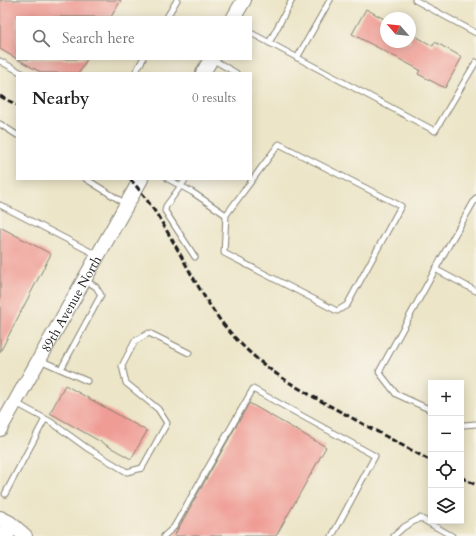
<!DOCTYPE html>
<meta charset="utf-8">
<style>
body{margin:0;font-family:Cardo,serif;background:#f2f2f2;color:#222}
.controls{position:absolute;right:12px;bottom:12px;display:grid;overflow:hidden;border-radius:0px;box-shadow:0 2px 10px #0003}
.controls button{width:36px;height:36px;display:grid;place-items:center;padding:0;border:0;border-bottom:1px solid #e0e0e0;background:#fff;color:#222;font:20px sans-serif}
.compass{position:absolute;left:380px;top:12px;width:36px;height:36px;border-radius:50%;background:#fff;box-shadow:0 2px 10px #0003;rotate:298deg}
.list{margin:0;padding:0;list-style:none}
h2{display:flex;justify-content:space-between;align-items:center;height:52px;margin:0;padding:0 16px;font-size:17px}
h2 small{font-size:13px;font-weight:400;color:#767676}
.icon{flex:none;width:22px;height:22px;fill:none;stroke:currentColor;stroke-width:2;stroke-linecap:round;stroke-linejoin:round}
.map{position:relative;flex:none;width:476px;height:536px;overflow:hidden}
.search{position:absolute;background:#fff;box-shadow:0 2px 10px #0003;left:16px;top:16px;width:236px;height:44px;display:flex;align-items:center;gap:10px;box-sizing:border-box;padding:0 14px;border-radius:0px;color:#767676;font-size:15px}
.panel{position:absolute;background:#fff;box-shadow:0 2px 10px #0003;left:16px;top:72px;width:236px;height:108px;border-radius:0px}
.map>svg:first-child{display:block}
.building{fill:#ef9c94}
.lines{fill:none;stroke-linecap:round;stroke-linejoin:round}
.lane-casing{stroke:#848072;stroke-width:7}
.secondary-casing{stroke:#848072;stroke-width:16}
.lane{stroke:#fff;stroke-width:5}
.secondary{stroke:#fff;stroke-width:14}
.rail{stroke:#1c1c1c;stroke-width:3;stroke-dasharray:6 3;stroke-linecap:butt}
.labels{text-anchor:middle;stroke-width:3.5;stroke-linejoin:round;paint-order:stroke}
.street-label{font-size:13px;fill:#1c1c1c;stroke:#f7f3e8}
</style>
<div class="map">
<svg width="476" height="536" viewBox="0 0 476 536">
<rect width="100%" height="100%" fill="#f7f3e8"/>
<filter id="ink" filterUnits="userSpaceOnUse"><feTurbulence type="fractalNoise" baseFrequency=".025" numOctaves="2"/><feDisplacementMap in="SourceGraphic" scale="8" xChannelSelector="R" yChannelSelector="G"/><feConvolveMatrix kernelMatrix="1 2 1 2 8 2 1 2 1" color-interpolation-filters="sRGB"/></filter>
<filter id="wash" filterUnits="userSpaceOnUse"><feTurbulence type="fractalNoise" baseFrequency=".012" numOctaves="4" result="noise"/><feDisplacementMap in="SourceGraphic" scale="16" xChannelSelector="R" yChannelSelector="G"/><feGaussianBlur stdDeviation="0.9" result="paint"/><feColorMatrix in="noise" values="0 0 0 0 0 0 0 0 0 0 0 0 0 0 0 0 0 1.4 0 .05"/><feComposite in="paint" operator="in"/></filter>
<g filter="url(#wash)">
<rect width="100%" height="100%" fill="#ece5c8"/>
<g id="blocks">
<path class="building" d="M0 0H121L111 17H17V59L0 49Z
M366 9 386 20V42H410V33L433 46 435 42 462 57 445 88 418 74 420 70 352 34Z
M17 59H87L79 73H42Z
M0 227 51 254 0 352Z
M65 385 147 431 131 459 50 413Z
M249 403 326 447 276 536H174Z"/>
</g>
</g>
<g filter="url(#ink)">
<use href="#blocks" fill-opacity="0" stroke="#848072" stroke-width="1"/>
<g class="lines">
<defs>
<path id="lane" d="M415 0 476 33
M167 17 177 0
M251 33 435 131 476 62
M269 43 292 0
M297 58 330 0
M212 59 236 73
M0 61 22 73
M135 73 143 59
M0 124 17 135
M86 179 126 204
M168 179 192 192 226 215 224 253 337 311 347 305 401 206 279 144 226 215
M186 179 166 206 165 211 195 257
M0 205 97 255
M435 269 476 291
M40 360 87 381
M61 369 101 295 96 287 85 280
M16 403 51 422 87 448 127 472 142 468 167 423 158 409 126 383 122 366 135 341 149 333 189 353
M431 410 396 394 379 372 446 250 476 198
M461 424 464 425 476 424
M5 494 45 419
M164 536 174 527 253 389 375 456 332 536
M394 536 404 527 420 518 452 536"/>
<g id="secondary">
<path d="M234 17 244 0"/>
<path d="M203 73 211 59"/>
<path id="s1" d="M0 429 141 179"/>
<path d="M0 518 10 523 25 536"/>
<path d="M0 533 7 536"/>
</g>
</defs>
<use href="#lane" class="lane-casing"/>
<use href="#secondary" class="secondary-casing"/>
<use href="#lane" class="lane"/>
<use href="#secondary" class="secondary"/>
<path class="rail" d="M0 96 17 105
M130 179C169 222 188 278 223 324 259 368 295 387 343 413 372 429 402 445 431 461
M461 477 476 485"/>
</g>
</g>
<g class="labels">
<g class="street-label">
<text dy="5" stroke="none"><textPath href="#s1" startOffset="144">89th Avenue North</textPath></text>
</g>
</g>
</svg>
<div class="controls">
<button>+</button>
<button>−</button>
<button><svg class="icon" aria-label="locate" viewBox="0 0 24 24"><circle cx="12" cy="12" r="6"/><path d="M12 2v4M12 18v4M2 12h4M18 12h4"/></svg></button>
<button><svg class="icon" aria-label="layers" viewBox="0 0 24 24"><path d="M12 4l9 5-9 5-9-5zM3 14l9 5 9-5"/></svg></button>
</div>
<svg class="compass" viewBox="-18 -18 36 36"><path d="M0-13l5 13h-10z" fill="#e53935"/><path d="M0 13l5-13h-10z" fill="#767676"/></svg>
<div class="search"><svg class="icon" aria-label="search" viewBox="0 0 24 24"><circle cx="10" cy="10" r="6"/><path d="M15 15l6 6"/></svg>Search here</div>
<section class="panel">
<h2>Nearby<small>0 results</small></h2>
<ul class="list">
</ul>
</section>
</div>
